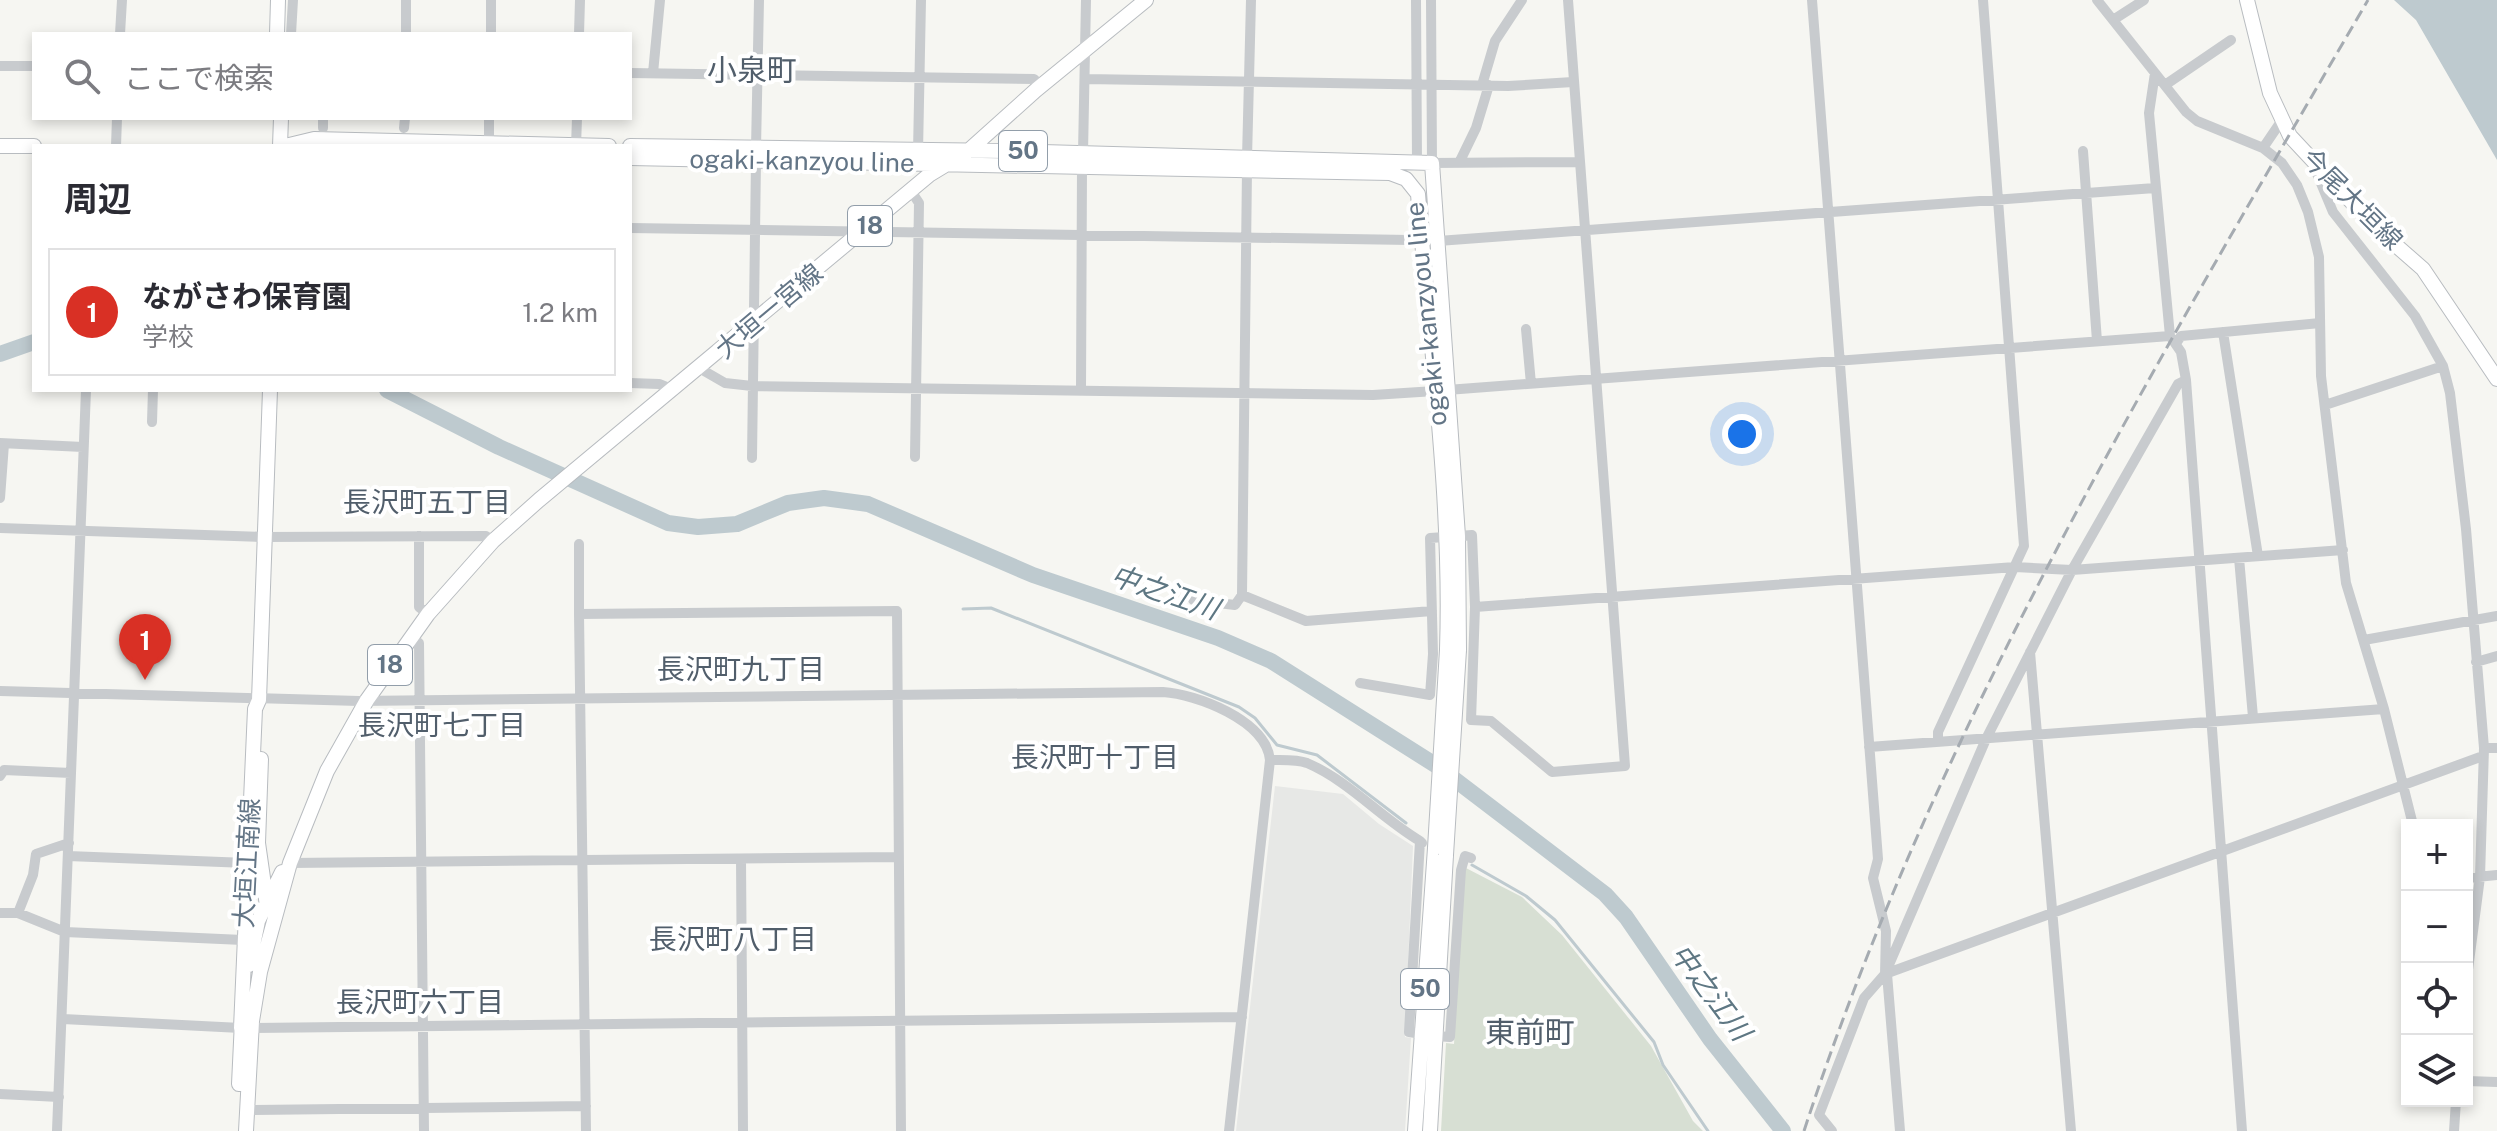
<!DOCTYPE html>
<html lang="ja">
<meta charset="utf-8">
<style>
body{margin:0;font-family:"Public Sans","Noto Sans JP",sans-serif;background:#f2f2f3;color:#2b2b33}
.controls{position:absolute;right:24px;bottom:24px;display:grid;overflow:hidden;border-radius:0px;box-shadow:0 4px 12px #0003}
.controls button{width:72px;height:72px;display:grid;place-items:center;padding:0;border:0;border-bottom:2px solid #e1e1e2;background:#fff;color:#2b2b33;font:40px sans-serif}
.you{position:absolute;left:1742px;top:434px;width:28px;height:28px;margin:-20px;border:6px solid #fff;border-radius:50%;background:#1a73e8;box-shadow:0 0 0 12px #1a73e833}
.badge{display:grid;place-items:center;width:52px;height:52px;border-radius:50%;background:#d93025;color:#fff;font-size:26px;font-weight:700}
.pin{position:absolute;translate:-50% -66px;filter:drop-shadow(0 2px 4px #0008)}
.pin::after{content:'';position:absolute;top:42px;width:28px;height:24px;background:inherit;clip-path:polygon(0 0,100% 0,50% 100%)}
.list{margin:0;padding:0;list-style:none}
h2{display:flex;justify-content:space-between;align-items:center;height:104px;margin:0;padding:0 32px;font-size:34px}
h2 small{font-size:26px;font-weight:400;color:#7c7c81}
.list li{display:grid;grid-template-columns:52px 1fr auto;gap:24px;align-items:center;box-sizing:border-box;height:128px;margin:0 16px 16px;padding:0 16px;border:2px solid #e1e1e2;border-radius:0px}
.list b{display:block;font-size:30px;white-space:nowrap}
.list p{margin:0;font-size:26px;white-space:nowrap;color:#7c7c81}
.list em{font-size:26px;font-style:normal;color:#7c7c81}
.icon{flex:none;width:44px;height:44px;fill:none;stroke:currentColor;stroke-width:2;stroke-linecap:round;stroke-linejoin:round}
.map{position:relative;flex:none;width:2497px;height:1131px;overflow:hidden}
.search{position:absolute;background:#fff;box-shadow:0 4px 12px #0003;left:32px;top:32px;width:600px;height:88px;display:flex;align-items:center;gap:20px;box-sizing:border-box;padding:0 28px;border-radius:0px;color:#7c7c81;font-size:30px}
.panel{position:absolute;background:#fff;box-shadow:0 4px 12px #0003;left:32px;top:144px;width:600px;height:248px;border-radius:0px}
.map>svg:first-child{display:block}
.built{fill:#e7e8e6}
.green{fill:#d7dfd3}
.water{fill:#becacf}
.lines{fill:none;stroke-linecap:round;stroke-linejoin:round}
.stream{stroke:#becacf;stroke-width:3}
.river{stroke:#becacf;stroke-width:16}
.major-casing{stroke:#b8bcc0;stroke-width:16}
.minor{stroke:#c8cbce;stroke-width:10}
.major{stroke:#fff;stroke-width:14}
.rail{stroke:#a5abb1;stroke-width:3;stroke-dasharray:12 6;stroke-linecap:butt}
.major-bridge-casing{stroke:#b8bcc0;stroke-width:16;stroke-linecap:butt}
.major-bridge{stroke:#fff;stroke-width:14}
.labels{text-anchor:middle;stroke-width:8;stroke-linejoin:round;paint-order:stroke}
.shield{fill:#fff;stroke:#929eaa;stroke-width:2}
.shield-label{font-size:24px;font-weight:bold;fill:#637586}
.street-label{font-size:26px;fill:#637586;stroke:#fff}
.neighbourhood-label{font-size:28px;fill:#515e6b;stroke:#fff}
.water-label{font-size:28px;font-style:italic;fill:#5e7783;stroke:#fff}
.quarter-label{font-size:30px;fill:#515e6b;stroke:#fff}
</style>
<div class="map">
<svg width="2497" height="1131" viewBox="0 0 2497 1131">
<rect width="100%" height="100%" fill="#f6f6f2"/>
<path class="built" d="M1275 786 1343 794 1379 824 1413 846 1405 1037 1411 1038 1405 1131H1236Z"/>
<path class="green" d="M1464 867 1522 897 1562 935 1651 1046 1693 1121 1703 1131H1441L1446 1043 1454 1044Z"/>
<path class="water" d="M2394 0H2497V160L2416 20Z"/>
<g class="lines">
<path class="stream" d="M963 609 991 608 1239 707 1255 718 1277 745 1317 755 1406 823
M1472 865 1526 896 1555 920 1654 1042 1663 1065 1708 1131"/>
<path class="river" d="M0 354 34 342
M387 390 499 447 668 523 698 527 737 524 788 503 824 498 868 504 1033 575 1218 638 1271 661 1437 766 1605 894 1626 917 1710 1039 1783 1131"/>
<defs>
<path id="major" d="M2247 0 2270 93 2290 136 2375 227 2423 269 2497 379
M277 34 278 0
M0 146H34
M280 146 281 118
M285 146 314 139 609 146
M630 146 1006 151 1432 163 1458 536 1459 650
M630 158 1390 173 1406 179 1418 194C1430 345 1452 498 1447 650
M261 759 258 843 267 906
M249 965 258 921 282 872
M241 1028 255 709 259 700 270 390
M239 1084 242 1021
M246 1131 252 1021 260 972 290 863 327 771 367 700 428 614 493 541 539 500 929 175 967 152 1036 90 1146 0
M1415 1131 1435 848
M1430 1131 1446 855"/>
</defs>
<use href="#major" class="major-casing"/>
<path class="minor" d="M1416 0 1417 162
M1431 0 1432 163 1579 162
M1812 0 1878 859 1873 878 1886 931 1885 974
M2097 0 2186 112 2197 121 2263 148 2282 163 2297 185 2308 212 2319 257 2321 376 2346 583 2384 709 2413 825
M2113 20 2144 0
M120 34 122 0
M291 34 293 0
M406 34V0
M491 34V0
M579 34 580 0
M0 66H34
M630 73 1034 79 1041 86
M653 73 660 0
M2155 73 2149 113 2170 336
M1085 79 1508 86 1573 82
M1482 85 1495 41 1522 0
M2165 85 2231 40
M323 128V118
M404 128 405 118
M489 143V118
M116 146 117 118
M576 146 577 118
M756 148 759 0
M2263 148 2282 120
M2083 151 2097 341
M918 152 921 0
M1083 153 1086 0
M1247 158 1251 0
M1459 163 1476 128 1489 85
M2313 164 2333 212 2415 316 2443 366 2450 393 2466 529 2484 748 2480 877 2467 977
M911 191 919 203 915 457
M630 228 1410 240
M1438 241 2155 188
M1526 329 1531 384
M2223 332 2258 556
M2177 342 2181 336 2320 323
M699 368 725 383 752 386 1373 395 1435 391
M630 383 659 384 674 390
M1447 390 2170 336 2181 352 2186 380 2242 1131
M1081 391 1082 168
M2325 405 2443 366
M152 422 153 390
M0 443 83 447
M752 458 756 160
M0 498 4 444
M0 528 265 537 486 536 493 541
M419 536V607L428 614
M1458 536 1472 535 1475 607 1471 720 1491 721 1552 772 1625 766 1568 0
M579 544V614
M2239 558 2253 717
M1242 595 1247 169
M1193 600 1235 605 1242 595 1306 621 1432 611
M1475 607 2015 567 2072 570 2343 550
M411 637 419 643 424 1131
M2364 640 2497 616
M2030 652 2071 1131
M2476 662 2497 656
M1360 683 1430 695 1433 654 1430 538 1445 537
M0 691 359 701 1163 692C1196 694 1266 720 1270 760
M1938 740V732L2024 546 1983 0
M1869 747 2384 709
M2484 748H2497
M0 776 4 770 71 773
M68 856 247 863
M741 859 743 1131
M290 863 899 857
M2467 878 2497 875
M0 913H18L65 932 243 940
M18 913 33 875 36 854 69 843
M1885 974 2483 756
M1887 974 1900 1131
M63 1019 241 1028
M251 1028 1242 1017
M1422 1034 1409 1032 1420 841 1422 843
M1435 1036 1450 1037 1461 870 1465 856 1471 858
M2467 1081 2497 1082
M0 1094 59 1097
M247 1110 586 1106
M57 1131 86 390
M586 1131 579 614 897 611 901 1131
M1229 1131 1270 760C1281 760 1297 759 1307 763 1349 781 1381 818 1420 841
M1832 1131 1819 1115 1864 998 1885 974 1986 739 2072 570 2178 384 2186 380
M2454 1131 2456 1101"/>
<use href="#major" class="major"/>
<path class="rail" d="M1804 1131C1935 729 2156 364 2368 0"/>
<defs>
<path id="major-bridge" d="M1435 848 1447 650
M1446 855 1459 650"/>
</defs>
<use href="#major-bridge" class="major-bridge-casing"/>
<use href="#major-bridge" class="major-bridge"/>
</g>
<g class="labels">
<g class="shield">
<rect x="999" y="131" width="48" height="40" rx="6"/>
<rect x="848" y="206" width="44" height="40" rx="6"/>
<rect x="368" y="645" width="44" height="40" rx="6"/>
<rect x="1401" y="969" width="48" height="40" rx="6"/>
</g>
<g class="shield-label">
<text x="1023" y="159">50</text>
<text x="870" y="234">18</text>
<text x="390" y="673">18</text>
<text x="1425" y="997">50</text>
</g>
<g class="street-label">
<text transform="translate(802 161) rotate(1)" y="9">ogaki-kanzyou line</text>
<text transform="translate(2352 199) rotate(45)" y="9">今尾大垣線</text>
<text transform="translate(769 311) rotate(-40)" y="9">大垣一宮線</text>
<text transform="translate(1426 314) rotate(-96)" y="9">ogaki-kanzyou line</text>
<text transform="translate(247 863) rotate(-87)" y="9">大垣江南線</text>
</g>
<g class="neighbourhood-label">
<text x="427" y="512">長沢町五丁目</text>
<text x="741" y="679">長沢町九丁目</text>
<text x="442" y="735">長沢町七丁目</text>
<text x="1095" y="767">長沢町十丁目</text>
<text x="733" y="949">長沢町八丁目</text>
<text x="420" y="1012">長沢町六丁目</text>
</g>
<g class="water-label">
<text transform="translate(1165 592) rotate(19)" y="10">中之江川</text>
<text transform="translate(1711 992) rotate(53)" y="10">中之江川</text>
</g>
<g class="quarter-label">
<text x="752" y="81">小泉町</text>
<text x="1530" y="1043">東前町</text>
</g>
</g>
</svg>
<div class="controls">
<button>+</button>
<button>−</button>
<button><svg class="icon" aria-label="locate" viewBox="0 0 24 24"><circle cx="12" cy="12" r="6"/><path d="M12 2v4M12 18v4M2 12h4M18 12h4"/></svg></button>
<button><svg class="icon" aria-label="layers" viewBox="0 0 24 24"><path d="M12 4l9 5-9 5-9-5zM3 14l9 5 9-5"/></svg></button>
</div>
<div class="you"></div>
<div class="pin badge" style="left:145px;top:680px">1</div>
<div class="search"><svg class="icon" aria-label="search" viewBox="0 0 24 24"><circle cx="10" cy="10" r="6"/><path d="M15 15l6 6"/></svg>ここで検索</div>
<section class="panel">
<h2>周辺<small></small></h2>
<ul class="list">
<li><span class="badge">1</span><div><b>ながさわ保育園</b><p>学校</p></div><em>1.2 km</em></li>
</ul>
</section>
</div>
